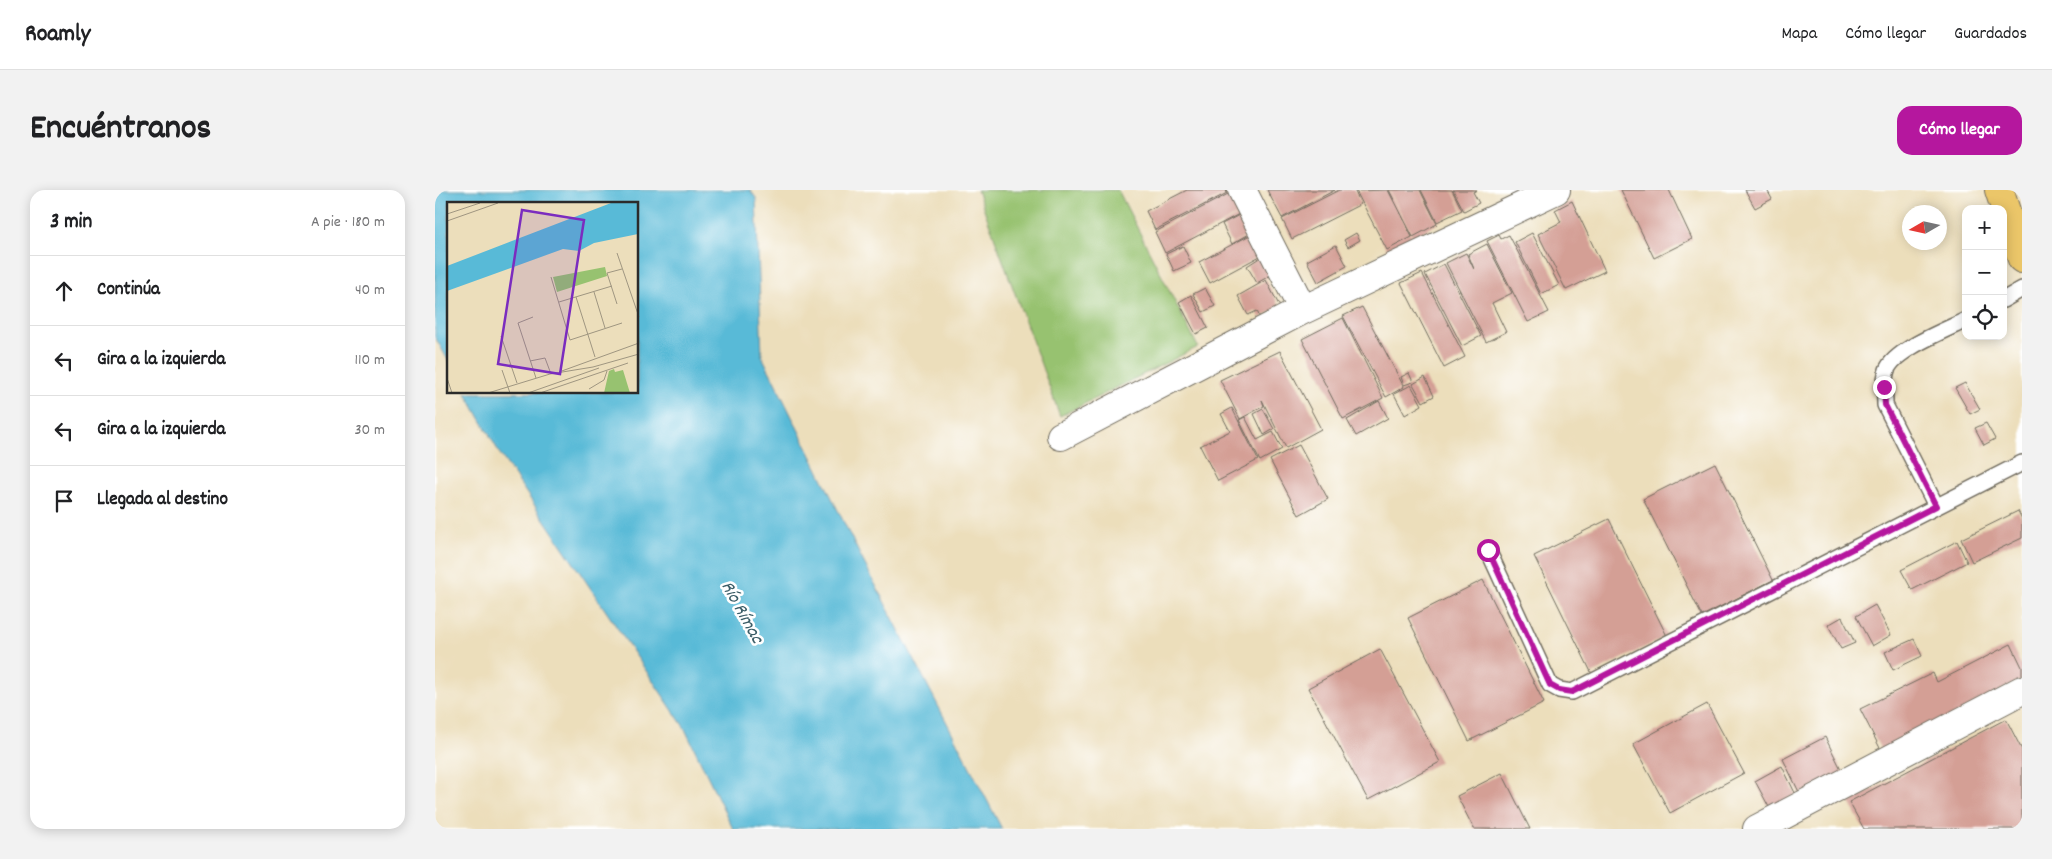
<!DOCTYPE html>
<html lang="es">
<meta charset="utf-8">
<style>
body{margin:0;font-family:Dekko,sans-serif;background:#f2f2f2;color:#202124}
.controls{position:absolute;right:15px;top:15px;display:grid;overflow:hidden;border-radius:10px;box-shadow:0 2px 12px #0003}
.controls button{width:45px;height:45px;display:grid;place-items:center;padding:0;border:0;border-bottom:1px solid #e0e0e0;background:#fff;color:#202124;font:25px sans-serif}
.compass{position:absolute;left:1467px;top:15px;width:45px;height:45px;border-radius:50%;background:#fff;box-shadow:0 2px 12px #0003;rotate:261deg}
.stop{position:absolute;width:15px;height:15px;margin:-11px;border:4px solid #b5179e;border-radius:50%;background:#fff}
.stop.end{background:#b5179e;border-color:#fff;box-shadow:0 1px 5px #0008}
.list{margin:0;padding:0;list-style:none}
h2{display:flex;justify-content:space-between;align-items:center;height:65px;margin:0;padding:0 20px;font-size:21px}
h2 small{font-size:16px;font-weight:400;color:#757577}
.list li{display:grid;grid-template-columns:32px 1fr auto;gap:15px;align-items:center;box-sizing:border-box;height:70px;padding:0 20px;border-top:1px solid #e0e0e0}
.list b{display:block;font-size:19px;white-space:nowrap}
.list em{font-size:16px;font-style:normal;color:#757577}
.icon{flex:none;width:28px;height:28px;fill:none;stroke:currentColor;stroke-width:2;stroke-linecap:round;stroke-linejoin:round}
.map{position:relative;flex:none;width:1587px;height:639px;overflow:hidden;border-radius:15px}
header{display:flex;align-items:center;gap:30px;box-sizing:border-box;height:70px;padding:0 25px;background:#fff;border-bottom:1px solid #e0e0e0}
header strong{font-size:24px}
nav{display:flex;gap:28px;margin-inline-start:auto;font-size:18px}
.intro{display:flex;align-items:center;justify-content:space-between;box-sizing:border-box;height:120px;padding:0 30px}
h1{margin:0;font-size:35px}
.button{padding:12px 22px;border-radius:15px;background:#b5179e;color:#fff;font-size:18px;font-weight:700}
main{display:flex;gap:30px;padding:0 30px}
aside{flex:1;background:#fff;border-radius:15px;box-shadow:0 2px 12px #0003}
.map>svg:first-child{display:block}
.green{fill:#97c270;stroke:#61764e}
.water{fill:#58bad7;stroke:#427281}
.building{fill:#d49f95}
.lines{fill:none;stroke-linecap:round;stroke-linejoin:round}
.service-casing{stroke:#6f6a5d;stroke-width:18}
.minor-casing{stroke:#6f6a5d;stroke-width:30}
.trunk-casing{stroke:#6f6a5d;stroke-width:30}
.service{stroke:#fff;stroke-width:15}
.minor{stroke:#fff;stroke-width:28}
.trunk{stroke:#ebc669;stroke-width:28}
.route{stroke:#b5179e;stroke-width:6}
.labels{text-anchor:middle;stroke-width:5;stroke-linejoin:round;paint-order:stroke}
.water-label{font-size:19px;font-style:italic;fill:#3b5d67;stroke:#fff}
.inset-road{fill:none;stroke:#9f9681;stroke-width:1}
.view{fill:#7b2cbf;fill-opacity:0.15;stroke:#7b2cbf;stroke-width:2.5}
.inset-edge{fill:none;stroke:#2b2b2b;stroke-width:2.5}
</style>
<header>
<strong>Roamly</strong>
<nav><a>Mapa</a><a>Cómo llegar</a><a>Guardados</a></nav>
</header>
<div class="intro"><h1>Encuéntranos</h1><a class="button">Cómo llegar</a></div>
<main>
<aside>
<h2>3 min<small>A pie · 180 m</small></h2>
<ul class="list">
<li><svg class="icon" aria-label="ahead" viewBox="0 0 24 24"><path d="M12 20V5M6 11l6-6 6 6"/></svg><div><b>Continúa</b></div><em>40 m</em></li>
<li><svg class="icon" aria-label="left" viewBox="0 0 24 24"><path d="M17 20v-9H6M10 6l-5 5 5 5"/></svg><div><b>Gira a la izquierda</b></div><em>110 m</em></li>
<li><svg class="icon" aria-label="left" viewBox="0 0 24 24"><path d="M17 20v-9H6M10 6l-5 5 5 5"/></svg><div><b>Gira a la izquierda</b></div><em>30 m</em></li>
<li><svg class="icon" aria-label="arrive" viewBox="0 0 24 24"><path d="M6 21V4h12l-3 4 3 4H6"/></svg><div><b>Llegada al destino</b></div></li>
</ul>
</aside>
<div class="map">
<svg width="1587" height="639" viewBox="0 0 1587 639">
<rect width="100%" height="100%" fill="#fff"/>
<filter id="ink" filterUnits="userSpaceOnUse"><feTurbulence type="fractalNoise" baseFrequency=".02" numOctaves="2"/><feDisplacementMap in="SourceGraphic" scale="10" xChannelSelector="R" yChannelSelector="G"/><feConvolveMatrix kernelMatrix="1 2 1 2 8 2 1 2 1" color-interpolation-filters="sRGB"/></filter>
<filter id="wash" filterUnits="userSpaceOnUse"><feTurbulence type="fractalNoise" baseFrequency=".0096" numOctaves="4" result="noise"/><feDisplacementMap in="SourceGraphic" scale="20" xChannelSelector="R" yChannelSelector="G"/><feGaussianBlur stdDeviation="1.12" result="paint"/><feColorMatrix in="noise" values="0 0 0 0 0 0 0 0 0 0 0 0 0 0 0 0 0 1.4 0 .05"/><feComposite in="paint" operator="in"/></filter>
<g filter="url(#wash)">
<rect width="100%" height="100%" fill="#ecdebb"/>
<path class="green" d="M542 0H683L763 157 625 226Z"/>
<path class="water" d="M0 0H315L321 8 327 166 425 365 567 639H298L249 537 65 264 31 203 202 202V14H14V172L0 147Z"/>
<g id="blocks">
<path class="building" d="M752 0H791L792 3 720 40 711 21Z
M832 0H900L847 28Z
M904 0H919L926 14 857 49 847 29Z
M953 0 977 47 952 60 921 1Z
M954 0H985L1002 34 978 47Z
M986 0H1017L1027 20 1002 32Z
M1018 0H1042L1038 2 1044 13 1029 21Z
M1186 0H1234L1257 49 1219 68Z
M1310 0H1332L1337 9 1320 18Z
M795 3 806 23 730 63 720 42Z
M1137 11 1170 81 1131 100 1103 44 1126 32 1120 20Z
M806 24 816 43 797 54 787 34Z
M921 43 925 50 913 57 909 50Z
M1097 43 1124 95 1106 104 1080 52Z
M817 44 827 65 775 93 764 72Z
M1064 45 1066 49 1074 45 1114 122 1093 132 1052 51Z
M1052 54 1077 103 1057 113 1071 142 1051 152 1011 73 1031 63 1039 79 1033 64Z
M901 55 912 76 883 92 872 71Z
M748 56 756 73 739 81 731 64Z
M826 67 836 85 822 93 812 76Z
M1009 74 1046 146 1027 156 990 84Z
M987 83 1030 167 1009 178 966 93Z
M831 90 845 117 825 128 822 121 813 125 803 106Z
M770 98 780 116 768 122 758 104Z
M756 105 773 138 761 144 744 112Z
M927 117 969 197 951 207 908 126Z
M908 128 948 208 908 229 867 149Z
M845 161 886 239 851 258 827 210 829 216 805 229 785 190Z
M974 183 978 192 969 195 966 187Z
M990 187 999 206 988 212 978 194Z
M1530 193 1545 219 1535 224 1520 198Z
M976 195 987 215 970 225 959 204Z
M944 211 953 228 921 246 912 230Z
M797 218 823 270 783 291 765 256 795 241 786 224Z
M828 219 839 239 829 245 819 224Z
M810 227 822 250 838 242 847 259 825 271 804 230Z
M1551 233 1560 249 1549 255 1540 238Z
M864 255 893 309 864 325 835 270Z
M1280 273 1338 390 1267 426 1208 309Z
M1583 321 1587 329V348L1537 372 1526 349Z
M1174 329 1232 446 1157 484 1099 366Z
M1522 351 1532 372 1477 400 1466 380Z
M1048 390 1109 513 1034 551 973 428Z
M1440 415 1456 445 1437 456 1421 426Z
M1407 427 1420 453 1406 459 1393 435Z
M1479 449 1487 466 1458 480 1450 462Z
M1576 454 1587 477V490L1447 562 1425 519 1498 483 1502 492Z
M945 459 1005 572 933 610 873 498Z
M1272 514 1309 583 1235 623 1198 554Z
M1571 529 1587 560V639H1429L1414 612Z
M1390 547 1408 583 1365 604 1348 569Z
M1347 576 1361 605 1335 619 1320 591Z
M1067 583 1095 639H1039L1022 606Z"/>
</g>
</g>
<g filter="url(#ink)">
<use href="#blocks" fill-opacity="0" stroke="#6f6a5d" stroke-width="1"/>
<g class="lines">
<defs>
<path id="service" d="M1568 110 1587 99
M1501 316 1450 215C1450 204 1448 191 1452 180 1459 160 1511 140 1531 130
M1053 360 1115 495 1124 500 1137 502 1587 273"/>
<path id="minor" d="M807 0 868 120
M626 246 868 120 1121 0
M1322 639 1587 500"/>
<path id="trunk" d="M1564 0 1587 69"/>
</defs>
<use href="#service" class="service-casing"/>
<use href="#minor" class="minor-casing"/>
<use href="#trunk" class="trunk-casing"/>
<use href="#service" class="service"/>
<use href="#minor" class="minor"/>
<use href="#trunk" class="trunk"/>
</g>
</g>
<g class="lines" filter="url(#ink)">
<path class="route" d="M1053 360 1115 495 1124 500 1137 502 1501 316 1450 215 1449 197"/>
</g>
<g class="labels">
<g class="water-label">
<text transform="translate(309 421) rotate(61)" y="7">Río Rímac</text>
</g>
</g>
<g transform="translate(12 12)">
<rect width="191" height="191" fill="#ecdebb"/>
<path d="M158 65 160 74 110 90 106 75ZM167 167 168 170 176 168 183 191H157L162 169Z" fill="#97c270"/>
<path d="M164 1H191V32L147 41 132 49 116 47 0 89V64Z" fill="#58bad7"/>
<path class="inset-road" d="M0 12 33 1M0 19 51 1M170 51 192 115M104 75 123 138 175 121M147 90 158 126M129 95 148 155M112 100 165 84M170 102 160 71 175 67M86 115 71 121 89 176M54 134 70 181M83 159 98 156 104 172M55 168 63 191M112 170 192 141M0 176 5 191M142 187 157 178 160 169M41 191 103 172 146 165 192 152M81 191 152 166M93 191 181 161"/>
<path class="view" d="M75 8 137 18 113 172 51 162Z"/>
<rect width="191" height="191" class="inset-edge"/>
</g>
</svg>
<div class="controls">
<button>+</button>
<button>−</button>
<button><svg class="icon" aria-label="locate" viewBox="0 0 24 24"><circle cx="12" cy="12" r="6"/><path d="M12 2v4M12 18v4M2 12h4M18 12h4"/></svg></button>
</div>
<svg class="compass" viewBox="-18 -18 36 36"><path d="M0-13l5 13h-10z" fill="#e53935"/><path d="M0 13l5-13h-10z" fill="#757577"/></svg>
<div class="stop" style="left:1053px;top:360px"></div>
<div class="stop end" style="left:1449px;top:197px"></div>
</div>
</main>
